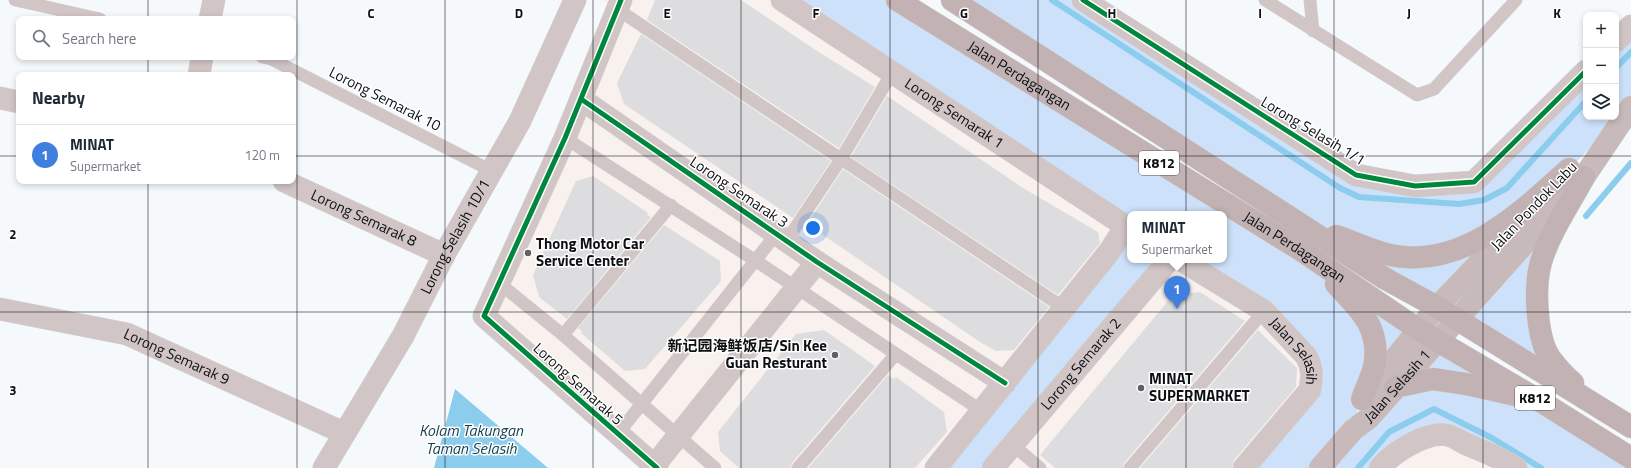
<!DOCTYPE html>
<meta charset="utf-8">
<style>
body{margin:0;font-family:"Titillium Web","Noto Sans SC",sans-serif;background:#f2f2f3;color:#1f2937}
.controls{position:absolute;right:12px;top:12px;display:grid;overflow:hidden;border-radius:8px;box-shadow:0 2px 6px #0003}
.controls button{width:36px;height:36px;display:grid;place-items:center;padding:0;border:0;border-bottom:1px solid #e0e1e3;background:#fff;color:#1f2937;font:20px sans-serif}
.you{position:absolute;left:813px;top:228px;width:14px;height:14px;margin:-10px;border:3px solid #fff;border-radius:50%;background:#1a73e8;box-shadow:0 0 0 6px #1a73e833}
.badge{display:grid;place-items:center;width:26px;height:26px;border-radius:50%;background:#5f6164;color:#fff;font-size:13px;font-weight:700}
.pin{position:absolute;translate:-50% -33px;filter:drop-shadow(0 1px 2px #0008)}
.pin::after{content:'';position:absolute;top:21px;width:14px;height:12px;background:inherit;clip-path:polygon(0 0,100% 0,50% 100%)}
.popup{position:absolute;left:1127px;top:211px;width:100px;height:52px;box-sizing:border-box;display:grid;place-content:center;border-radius:8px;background:#fff;filter:drop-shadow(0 1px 3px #0005);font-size:13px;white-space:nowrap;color:#747a83}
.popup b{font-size:15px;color:#1f2937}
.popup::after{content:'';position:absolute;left:50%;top:100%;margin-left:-8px;border:8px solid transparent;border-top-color:#fff}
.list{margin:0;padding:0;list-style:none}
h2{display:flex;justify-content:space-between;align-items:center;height:52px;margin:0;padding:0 16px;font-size:17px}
h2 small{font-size:13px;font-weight:400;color:#747a83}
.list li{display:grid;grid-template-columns:26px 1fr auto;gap:12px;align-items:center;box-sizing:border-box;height:60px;padding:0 16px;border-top:1px solid #e0e1e3}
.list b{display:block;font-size:15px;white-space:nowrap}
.list p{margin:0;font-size:13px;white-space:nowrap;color:#747a83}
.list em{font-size:13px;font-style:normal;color:#747a83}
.icon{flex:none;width:22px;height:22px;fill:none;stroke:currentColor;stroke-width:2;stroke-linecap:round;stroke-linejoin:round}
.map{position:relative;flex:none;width:1631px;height:468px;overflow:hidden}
.search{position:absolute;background:#fff;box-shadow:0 2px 6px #0003;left:16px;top:16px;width:280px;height:44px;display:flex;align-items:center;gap:10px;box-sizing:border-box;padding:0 14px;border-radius:8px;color:#747a83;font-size:15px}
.panel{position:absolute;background:#fff;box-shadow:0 2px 6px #0003;left:16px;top:72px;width:280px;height:112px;border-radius:8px}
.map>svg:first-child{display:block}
.commercial{fill:#f9f1ed;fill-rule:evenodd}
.green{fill:#cde1fb}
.water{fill:#8ccdee}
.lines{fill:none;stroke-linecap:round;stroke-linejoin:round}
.stream{stroke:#8ccdee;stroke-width:6}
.building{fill:#dddcdf}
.lane-casing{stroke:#d2d4d6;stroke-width:13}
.street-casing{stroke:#d2d4d6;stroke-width:23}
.secondary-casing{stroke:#d2d4d6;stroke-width:23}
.primary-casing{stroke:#d2d4d6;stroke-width:23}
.lane{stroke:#d1c5c6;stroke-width:12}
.street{stroke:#d1c5c6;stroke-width:22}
.secondary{stroke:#c8babb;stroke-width:22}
.primary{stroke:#c2b2b4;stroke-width:22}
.cycleway-casing{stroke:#fff;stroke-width:8}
.cycleway{stroke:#00873e;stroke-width:5}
.grid{fill:none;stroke:#0d0f12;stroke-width:1;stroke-opacity:0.55}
.poi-dot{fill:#5f6164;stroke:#fff;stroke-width:1.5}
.labels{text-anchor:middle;stroke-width:3;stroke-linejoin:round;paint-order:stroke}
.shield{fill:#fff;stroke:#565759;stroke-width:1}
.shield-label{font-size:14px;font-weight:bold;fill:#0d0f12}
.street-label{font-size:15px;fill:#0d0f12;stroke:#fff}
.poi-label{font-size:15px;font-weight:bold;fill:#0d0f12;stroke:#fff;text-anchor:start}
.water-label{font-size:16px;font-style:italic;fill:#153e51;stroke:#fff}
.grid-label{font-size:13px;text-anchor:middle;font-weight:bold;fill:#0d0f12;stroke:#fff;stroke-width:3;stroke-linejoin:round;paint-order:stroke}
</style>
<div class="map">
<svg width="1631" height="468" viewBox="0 0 1631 468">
<rect width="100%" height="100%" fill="#f6f9fc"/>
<path class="commercial" d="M602 0H897L1299 249 1358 408 1354 429 1369 418 1516 468H659L484 316 617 9ZM1130 214H1224V260H1130Z"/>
<path class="green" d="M782 0H894L1419 330 1358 408 1353 430 1320 468H1244L1303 399 1306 356 1181 260H1224V214H1130V260H1169L993 468H936L1125 226Z
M952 0H1083L1356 175 1474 182 1586 71V117H1616V41L1631 26V105L1437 307Z
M1584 177 1553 234 1538 311 1570 380 1457 319Z
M1438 340 1631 468H1516L1446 435 1380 468H1325Z"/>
<path class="water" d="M455 389 548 468H434Z"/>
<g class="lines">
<path class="stream" d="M1052 0 1340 188 1359 197 1459 204 1484 200 1507 188 1586 101
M1616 68 1631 52
M1586 216 1631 163
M1358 468 1389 432 1434 409 1492 438 1541 468"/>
</g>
<path class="building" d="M655 0H741L814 49 875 87 839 148 647 20Z
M641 34 831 161 793 218 624 104 617 83Z
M887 96 1023 188 1098 232 1100 243 1058 295 851 157Z
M843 169 1049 307 1014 350 996 351 980 342 807 224Z
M593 176 648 213 647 215 651 217 567 319 539 297 533 275 576 181Z
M664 225 720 261 721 281 645 369 625 371 581 333 582 331 578 328Z
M1200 292 1245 321 1124 463 1123 468H1055L1040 455 1173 295Z
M824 330 875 366 792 463 791 468H739L720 451 718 432 796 334Z
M1258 330 1297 368 1296 387 1234 460 1232 468H1140Z
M888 375 894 379 896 377 944 412 947 432 915 468H808Z"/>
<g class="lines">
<defs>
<path id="lane" d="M15 0 100 19
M1265 0 1417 95 1434 89 1516 0
M1310 0 1313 31
M617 9 1064 308
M262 57 271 59 492 171
M565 138 756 261 982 411
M787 240 841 159 892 73
M499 283 563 335 715 468
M563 335 671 205
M617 435 777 233
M1013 445 1040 468
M798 468 896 354
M1130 468 1264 311"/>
<g id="street">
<path d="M621 0 565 138 484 316 657 468"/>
<path id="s1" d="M782 0 1130 229"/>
<path d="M1083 0 1356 175 1415 186 1474 182 1586 71"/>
<path d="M210 19 214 0"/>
<path d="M1616 41 1631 26"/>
<path d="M199 75 202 57"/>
<path d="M0 98 19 102"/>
<path d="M581 99 817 262 1005 383"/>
<path id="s2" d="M284 181 444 255"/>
<path id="s3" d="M1181 260 1264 311 1306 356C1313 368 1312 376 1310 390L1244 468"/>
<path id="s4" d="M0 309 127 334 344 433"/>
<path d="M654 466 817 262"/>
<path id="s5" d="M324 468 403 336 444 255 520 121 575 0"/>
<path d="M936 468 1109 252 1126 226"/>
<path id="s6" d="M993 468 1169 260"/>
<path d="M1380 468C1392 453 1426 431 1447 435 1453 436 1460 441 1466 444 1483 451 1501 458 1516 468"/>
</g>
<g id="secondary">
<path d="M1365 395 1437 307 1527 213"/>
<path id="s7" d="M1320 468 1353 430 1369 418 1584 177 1631 107"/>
</g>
<g id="primary">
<path id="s8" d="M897 0 1299 249 1419 330 1540 401 1631 458"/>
<path d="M952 0 1384 278 1437 307 1631 427"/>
<path d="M1336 236C1354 242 1372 251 1390 255 1462 270 1520 213 1569 169"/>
<path d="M1336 284C1358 308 1379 325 1375 361 1374 373 1366 387 1362 399"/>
<path d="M1573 383C1565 376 1556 366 1550 358 1536 337 1534 286 1541 262 1550 232 1569 205 1584 177"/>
<path d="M1395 387 1433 379 1466 384 1520 396"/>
</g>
</defs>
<use href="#lane" class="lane-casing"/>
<use href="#street" class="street-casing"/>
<use href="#secondary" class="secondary-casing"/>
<use href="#primary" class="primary-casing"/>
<use href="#lane" class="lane"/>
<use href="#street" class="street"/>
<use href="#secondary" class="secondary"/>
<use href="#primary" class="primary"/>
<defs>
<path id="cycleway" d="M621 0 565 138 484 316 657 468
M1083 0 1356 175 1415 186 1474 182 1586 71
M581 99 817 262 1005 383"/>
</defs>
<use href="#cycleway" class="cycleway-casing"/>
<use href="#cycleway" class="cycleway"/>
</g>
<path class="grid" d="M148 0V19M297 0V468M445 0V468M593 0V468M741 0V468M890 0V468M1038 0V468M1186 0V468M1334 0V468M1483 0V468M148 57V75M0 156H19M293 156H1631M148 181V468M0 312H1631"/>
<g class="poi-dot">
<circle cx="528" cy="253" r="4"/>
<circle cx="835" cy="355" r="4"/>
<circle cx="1141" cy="388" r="4"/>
</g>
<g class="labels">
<g class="shield">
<rect x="1139" y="151" width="40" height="24" rx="3"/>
<rect x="1515" y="386" width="40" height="24" rx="3"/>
</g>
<g class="shield-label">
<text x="1159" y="168">K812</text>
<text x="1535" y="403">K812</text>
</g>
<g class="street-label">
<text dy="5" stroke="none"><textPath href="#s8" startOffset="144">Jalan Perdagangan</textPath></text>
<text transform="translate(385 99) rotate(27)" y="5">Lorong Semarak 10</text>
<text dy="5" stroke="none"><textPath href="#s1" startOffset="206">Lorong Semarak 1</textPath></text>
<text transform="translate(1313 131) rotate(31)" y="5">Lorong Selasih 1/1</text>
<text transform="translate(739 192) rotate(34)" y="5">Lorong Semarak 3</text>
<text transform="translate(1534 206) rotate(-46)" y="5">Jalan Pondok Labu</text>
<text dy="5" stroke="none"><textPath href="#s2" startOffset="88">Lorong Semarak 8</textPath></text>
<text dy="5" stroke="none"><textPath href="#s5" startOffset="266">Lorong Selasih 1D/1</textPath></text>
<text dy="5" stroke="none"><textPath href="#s8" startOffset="468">Jalan Perdagangan</textPath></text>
<text dy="5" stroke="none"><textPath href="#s3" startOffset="149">Jalan Selasih</textPath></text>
<text dy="5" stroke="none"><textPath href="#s4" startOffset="184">Lorong Semarak 9</textPath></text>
<text dy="5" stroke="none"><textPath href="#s6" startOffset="136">Lorong Semarak 2</textPath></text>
<text transform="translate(578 384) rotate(42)" y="5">Lorong Semarak 5</text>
<text dy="5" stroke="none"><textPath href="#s7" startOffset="113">Jalan Selasih 1</textPath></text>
</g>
<g class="poi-label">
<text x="536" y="249">Thong Motor Car<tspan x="536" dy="17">Service Center</tspan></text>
<text x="827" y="351" text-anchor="end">新记园海鲜饭店/Sin Kee<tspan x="827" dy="17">Guan Resturant</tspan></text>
<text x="1149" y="384">MINAT<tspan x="1149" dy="17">SUPERMARKET</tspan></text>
</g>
<g class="water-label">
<text x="471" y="436">Kolam Takungan<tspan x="471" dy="18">Taman Selasih</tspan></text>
</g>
</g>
<g class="grid-label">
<text x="371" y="18">C</text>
<text x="519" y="18">D</text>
<text x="667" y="18">E</text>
<text x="816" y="18">F</text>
<text x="964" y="18">G</text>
<text x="1112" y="18">H</text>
<text x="1260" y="18">I</text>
<text x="1409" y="18">J</text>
<text x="1557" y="18">K</text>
<text x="13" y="239">2</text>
<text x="13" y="395">3</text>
</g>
</svg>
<div class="controls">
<button>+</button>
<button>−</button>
<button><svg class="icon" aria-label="layers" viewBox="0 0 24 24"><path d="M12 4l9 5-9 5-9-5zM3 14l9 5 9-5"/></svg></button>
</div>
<div class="you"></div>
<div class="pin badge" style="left:1177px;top:309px;background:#3f7fe0">1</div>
<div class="popup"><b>MINAT</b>Supermarket</div>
<div class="search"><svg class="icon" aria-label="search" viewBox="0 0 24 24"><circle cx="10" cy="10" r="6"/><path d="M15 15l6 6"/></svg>Search here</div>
<section class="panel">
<h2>Nearby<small></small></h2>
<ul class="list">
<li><span class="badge" style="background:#3f7fe0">1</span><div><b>MINAT</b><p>Supermarket</p></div><em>120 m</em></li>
</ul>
</section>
</div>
